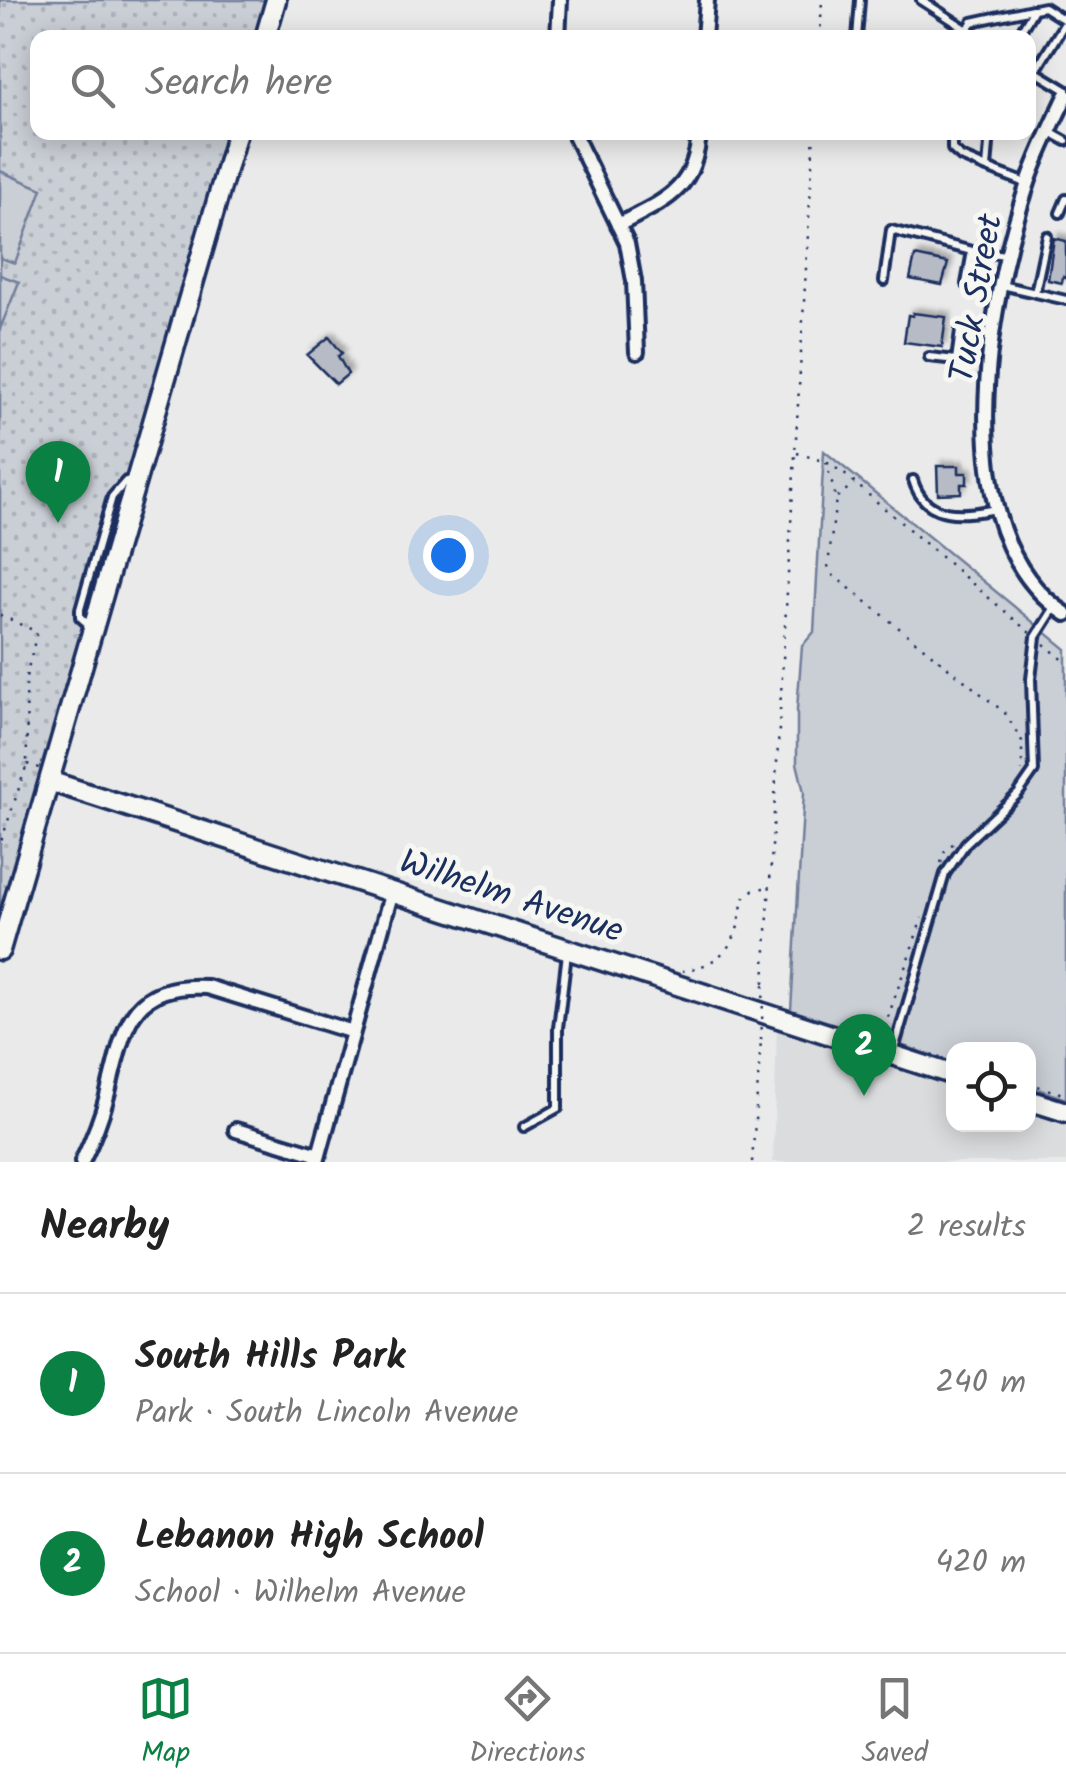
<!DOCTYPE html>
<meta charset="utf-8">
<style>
body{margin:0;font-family:Kalam,sans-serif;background:#f6f6f6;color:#222}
.controls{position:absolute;right:30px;bottom:30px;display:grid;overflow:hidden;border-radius:20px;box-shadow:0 5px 25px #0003}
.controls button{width:90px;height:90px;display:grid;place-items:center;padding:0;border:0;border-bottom:2px solid #e0e0e0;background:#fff;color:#222;font:50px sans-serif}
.you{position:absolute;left:448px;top:555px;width:35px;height:35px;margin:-25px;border:8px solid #fff;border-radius:50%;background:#1a73e8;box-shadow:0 0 0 15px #1a73e833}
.badge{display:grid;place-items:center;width:65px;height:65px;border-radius:50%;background:#0b8043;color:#fff;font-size:32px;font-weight:700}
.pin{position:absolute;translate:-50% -82px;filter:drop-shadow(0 2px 5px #0008)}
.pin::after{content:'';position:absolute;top:52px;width:35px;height:30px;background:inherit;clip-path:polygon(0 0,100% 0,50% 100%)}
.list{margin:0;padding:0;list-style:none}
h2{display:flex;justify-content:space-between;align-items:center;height:130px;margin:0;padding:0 40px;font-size:42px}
h2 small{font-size:32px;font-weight:400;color:#767676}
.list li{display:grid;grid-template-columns:65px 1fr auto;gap:30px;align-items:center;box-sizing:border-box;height:180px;padding:0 40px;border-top:2px solid #e0e0e0}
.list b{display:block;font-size:38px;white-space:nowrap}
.list p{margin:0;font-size:32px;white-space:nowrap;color:#767676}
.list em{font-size:32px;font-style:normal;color:#767676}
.icon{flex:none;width:55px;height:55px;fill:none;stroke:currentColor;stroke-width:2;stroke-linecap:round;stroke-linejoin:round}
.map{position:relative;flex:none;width:1066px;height:1162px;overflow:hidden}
.search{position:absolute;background:#fff;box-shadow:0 5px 25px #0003;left:30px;right:30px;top:30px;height:110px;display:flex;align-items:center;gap:25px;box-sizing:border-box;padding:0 35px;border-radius:20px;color:#767676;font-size:38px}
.sheet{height:490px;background:#fff}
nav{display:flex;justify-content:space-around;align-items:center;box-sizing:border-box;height:140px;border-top:2px solid #e0e0e0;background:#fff;font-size:28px;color:#767676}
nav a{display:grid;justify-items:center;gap:5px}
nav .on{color:#0b8043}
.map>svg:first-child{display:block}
.built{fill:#dadcde}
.park{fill:url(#park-dots);stroke:#727e9a;stroke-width:2.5}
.pitch{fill:#caced5;stroke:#727e9a;stroke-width:2.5}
.building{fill:#b6bbc6;stroke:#1b2f5e;stroke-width:2.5;filter:url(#shadow)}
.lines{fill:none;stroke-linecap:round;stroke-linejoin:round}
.lane-casing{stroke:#1b2f5e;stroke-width:14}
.street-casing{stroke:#1b2f5e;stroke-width:20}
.secondary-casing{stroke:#1b2f5e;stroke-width:25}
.path{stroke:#1b2f5e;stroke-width:2.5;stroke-dasharray:2.5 8;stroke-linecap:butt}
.lane{stroke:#f6f6f2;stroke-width:6}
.street{stroke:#f6f6f2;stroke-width:12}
.secondary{stroke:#f6f6f2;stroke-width:18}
.path-bridge{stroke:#1b2f5e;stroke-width:2.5;stroke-dasharray:2.5 8;stroke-linecap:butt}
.labels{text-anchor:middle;stroke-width:10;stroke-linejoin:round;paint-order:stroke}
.street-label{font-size:35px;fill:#1b2f5e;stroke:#f6f6f2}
</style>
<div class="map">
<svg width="1066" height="1162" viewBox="0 0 1066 1162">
<defs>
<pattern id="park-dots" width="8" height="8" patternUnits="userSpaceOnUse" patternTransform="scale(2.5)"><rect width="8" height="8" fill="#caced5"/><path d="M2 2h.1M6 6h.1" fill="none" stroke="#adb1b9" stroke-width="1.8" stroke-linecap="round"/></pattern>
<filter id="shadow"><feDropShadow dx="4.5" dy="-4.5" stdDeviation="2.5" flood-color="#0004"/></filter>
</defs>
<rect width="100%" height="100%" fill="#e9eae9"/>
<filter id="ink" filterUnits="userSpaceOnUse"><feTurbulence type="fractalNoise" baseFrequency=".01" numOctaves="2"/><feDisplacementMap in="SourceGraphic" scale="20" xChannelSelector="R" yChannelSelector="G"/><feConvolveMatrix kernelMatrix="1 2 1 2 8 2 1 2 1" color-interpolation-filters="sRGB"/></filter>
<g filter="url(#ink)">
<path class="built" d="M777 1028 953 1084 954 1124H1028L1029 1107 1066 1119V1162H773Z"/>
<path class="park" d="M0 0H267L256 37 38 38V132L228 133 0 922Z"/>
<path class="pitch" d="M0 171 42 189 15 263 0 258Z
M0 275 19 282 0 329Z
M824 451 1066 649V1099L1029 1086 1028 1050H954L953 1062 791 1010 804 792 797 763V709L802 646 814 632Z"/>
<path class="building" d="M1054 238 1066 241V278L1063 277 1062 283 1048 280Z
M915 256 948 263 942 285 910 279Z
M913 313 946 317 942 347 904 342 908 315 913 316Z
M329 337 342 353 338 356 348 374 336 384 307 355Z
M937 466H959V473H967V484H961V493L938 494Z"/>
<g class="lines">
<defs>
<path id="lane" d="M921 0 980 38
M857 38 860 0
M963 38 972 22 1032 9
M1017 38 1034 9 1044 7 1066 21 1035 72
M1028 67 1066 90
M952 132V149L961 157 987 168
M990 132 987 168 1026 183
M1050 132 1066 141
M1060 213 1066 199
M884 281 891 230 972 251
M966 284 972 251 1006 255
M1001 285 1066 300
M1035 293 1047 236
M929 357 956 360 960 331 990 335
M913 480C925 521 963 515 997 509
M89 625 80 617V609L112 497 126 481 135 482
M893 1053 945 874 966 843 1018 794 1034 771 1031 679 1036 637 1055 607
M524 1127 558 1108V1028L567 953"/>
<path id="street" d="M558 38 560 0
M704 38 707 0
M1066 96C1052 126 1037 155 1027 186 988 301 944 535 1066 614
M573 132 627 243 634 281 637 352
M618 225C664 201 696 191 699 132
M236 1130 319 1155
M82 1162C92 1141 101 1119 107 1096 124 1033 125 982 207 987L353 1032
M317 1162 392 891"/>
<path id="secondary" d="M265 38 276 0
M49 781 954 1075
M0 950 237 132
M1028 1100 1066 1112"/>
</defs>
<use href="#lane" class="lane-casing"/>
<use href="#street" class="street-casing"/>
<use href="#secondary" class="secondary-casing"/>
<path class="path" d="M820 38 822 0
M797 453 826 462 842 472 1030 633
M826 462 836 498 828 566 833 575 1005 713 1022 741V771
M837 497 854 484
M0 615 37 632 26 677 27 764 0 845
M1044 644 1066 662
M27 764 40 768
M941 863 945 851 956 841
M682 971C711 967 734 951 739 921 741 913 741 903 745 897 750 889 758 888 767 888
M764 983 814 132
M885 1038 884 1029 922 918
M1028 1083 1066 1095
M752 1162 761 1040"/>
<use href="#lane" class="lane"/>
<use href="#street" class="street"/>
<use href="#secondary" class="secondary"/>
<path class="path-bridge" d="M761 1040 764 983"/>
</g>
</g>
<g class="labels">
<g class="street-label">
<text transform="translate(975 298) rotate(-80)" y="12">Tuck Street</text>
<text transform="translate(512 895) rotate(18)" y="12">Wilhelm Avenue</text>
</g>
</g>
</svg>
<div class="controls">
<button><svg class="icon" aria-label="locate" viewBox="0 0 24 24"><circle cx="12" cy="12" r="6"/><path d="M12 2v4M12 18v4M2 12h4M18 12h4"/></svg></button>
</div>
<div class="you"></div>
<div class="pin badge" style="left:58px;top:523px">1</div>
<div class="pin badge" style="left:864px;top:1096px">2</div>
<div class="search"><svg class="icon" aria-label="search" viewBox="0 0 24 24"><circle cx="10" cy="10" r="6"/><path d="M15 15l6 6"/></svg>Search here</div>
</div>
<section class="sheet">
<h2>Nearby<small>2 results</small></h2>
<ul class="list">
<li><span class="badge">1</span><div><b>South Hills Park</b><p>Park · South Lincoln Avenue</p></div><em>240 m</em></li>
<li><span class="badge">2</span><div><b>Lebanon High School</b><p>School · Wilhelm Avenue</p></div><em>420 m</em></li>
</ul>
</section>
<nav>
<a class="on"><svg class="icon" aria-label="map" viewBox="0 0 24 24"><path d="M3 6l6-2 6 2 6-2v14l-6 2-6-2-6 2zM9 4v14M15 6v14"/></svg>Map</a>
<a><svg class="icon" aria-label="directions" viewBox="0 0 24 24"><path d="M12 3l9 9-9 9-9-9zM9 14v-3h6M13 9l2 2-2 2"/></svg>Directions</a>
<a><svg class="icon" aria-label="saved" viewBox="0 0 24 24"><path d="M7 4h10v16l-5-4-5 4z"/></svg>Saved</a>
</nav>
